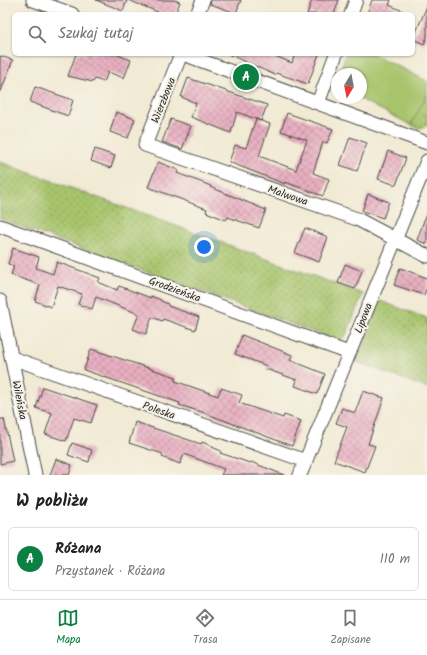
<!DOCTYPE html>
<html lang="pl">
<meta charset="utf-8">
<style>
body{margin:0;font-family:Kalam,sans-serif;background:#f6f6f6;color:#222}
.compass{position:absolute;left:331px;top:68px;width:36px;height:36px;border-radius:50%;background:#fff;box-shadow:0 1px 3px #0004;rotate:190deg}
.you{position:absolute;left:204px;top:247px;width:14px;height:14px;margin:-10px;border:3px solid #fff;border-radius:50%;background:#1a73e8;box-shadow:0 0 0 6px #1a73e833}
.badge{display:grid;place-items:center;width:26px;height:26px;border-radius:50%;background:#0b8043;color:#fff;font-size:13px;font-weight:700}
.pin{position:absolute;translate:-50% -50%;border:2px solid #fff;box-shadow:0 1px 4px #0006}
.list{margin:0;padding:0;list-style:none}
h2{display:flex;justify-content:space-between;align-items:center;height:52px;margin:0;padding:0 16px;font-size:17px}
h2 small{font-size:13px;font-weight:400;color:#767676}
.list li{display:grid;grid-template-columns:26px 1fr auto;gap:12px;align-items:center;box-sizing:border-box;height:64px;margin:0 8px 8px;padding:0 8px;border:1px solid #e0e0e0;border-radius:6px}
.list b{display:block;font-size:15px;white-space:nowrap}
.list p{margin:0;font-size:13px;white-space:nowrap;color:#767676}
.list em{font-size:13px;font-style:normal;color:#767676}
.icon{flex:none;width:22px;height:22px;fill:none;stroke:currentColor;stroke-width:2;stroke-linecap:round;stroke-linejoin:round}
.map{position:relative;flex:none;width:427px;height:475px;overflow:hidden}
.search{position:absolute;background:#fff;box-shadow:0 1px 3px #0004;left:12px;right:12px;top:12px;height:44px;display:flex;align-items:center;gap:10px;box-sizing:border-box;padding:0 14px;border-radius:6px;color:#767676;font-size:15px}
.sheet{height:124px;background:#fff}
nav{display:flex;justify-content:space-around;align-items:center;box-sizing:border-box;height:56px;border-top:1px solid #e0e0e0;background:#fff;font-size:11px;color:#767676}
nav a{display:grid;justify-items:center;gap:2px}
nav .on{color:#0b8043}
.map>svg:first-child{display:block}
.grass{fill:url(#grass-tufts);stroke:#69784c}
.garden{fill:url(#garden-dots);stroke:#69784c}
.pitch{fill:#a7c46c;stroke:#69784c}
.building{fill:url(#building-cross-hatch)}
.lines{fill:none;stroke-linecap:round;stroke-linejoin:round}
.street-casing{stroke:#494844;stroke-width:15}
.street{stroke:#fff;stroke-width:13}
.labels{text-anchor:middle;stroke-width:4;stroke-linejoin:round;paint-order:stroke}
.street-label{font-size:11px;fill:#2b2b2b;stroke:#f7f3e8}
</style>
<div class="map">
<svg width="427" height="475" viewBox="0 0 427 475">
<defs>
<pattern id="grass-tufts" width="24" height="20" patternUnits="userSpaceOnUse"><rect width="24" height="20" fill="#a7c46c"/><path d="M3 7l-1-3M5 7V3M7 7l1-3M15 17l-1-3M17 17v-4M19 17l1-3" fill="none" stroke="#889f59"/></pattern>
<pattern id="garden-dots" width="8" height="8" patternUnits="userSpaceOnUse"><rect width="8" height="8" fill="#a7c46c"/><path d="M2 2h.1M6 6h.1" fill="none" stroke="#889f59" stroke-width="1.8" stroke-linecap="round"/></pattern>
<pattern id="building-cross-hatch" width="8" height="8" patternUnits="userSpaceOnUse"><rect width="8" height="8" fill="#e9b0c2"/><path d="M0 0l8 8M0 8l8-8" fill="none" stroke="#bd8f9e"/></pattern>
</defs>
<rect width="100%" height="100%" fill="#f7f3e8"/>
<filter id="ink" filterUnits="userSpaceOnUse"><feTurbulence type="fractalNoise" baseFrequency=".025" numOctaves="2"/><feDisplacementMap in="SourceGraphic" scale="8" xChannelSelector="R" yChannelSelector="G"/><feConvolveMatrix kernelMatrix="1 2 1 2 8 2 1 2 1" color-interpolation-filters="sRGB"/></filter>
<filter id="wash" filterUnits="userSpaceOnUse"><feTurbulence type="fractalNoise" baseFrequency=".012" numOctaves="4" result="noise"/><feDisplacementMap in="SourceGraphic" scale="16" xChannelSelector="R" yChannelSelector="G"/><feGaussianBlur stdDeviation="0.9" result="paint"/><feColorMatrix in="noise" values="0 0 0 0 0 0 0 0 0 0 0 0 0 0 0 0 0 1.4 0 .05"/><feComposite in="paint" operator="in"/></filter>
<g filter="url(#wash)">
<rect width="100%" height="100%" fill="#f1ead4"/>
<path class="grass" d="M427 94V126L418 128 411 125Z"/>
<path class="garden" d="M0 162 363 294 346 335 339 341 0 219Z
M380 301 427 318V388L356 362Z"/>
<path class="pitch" d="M346 54H373L427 81V94L411 125 358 98H361V74H339Z"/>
<g id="blocks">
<path class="building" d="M96 0H127L123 11Z
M128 0H174L180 2 175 14H157L158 12Z
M211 0H241L236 13 210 4Z
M312 0H339L334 14H307Z
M372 0H391L389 5 410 14H367Z
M427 6V37L424 44 413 39Z
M76 54H115L131 60 124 78 108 72 104 82 95 79 93 82 68 76Z
M228 54H270L292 63 295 54H319L308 84 276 73 275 75Z
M0 56 13 60 1 91H0Z
M188 78 267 105 261 121 237 112 231 133 191 117 196 103 181 97Z
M35 87 73 100 68 116 30 102Z
M116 112 135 119 128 138 110 132Z
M287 113 333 129 327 143 323 142 313 173 329 179 323 196 285 182V184L229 162 235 145 246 148 256 119 270 124 259 156 296 170 307 140 281 131Z
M171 119 191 126 182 149 162 142Z
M350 137 367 143 357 171 340 165Z
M95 149 115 156 111 168 91 161Z
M388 151 406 158 396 185 378 179Z
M158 162 178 170 177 173 211 186 210 187 266 210 259 228 228 217 226 220 206 212 207 209 148 187Z
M368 194 389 202 383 218 362 211Z
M426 215H427V244L417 240Z
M305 228 328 237 319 262 295 253Z
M13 248 39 257 36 268 53 274 57 262 100 278 98 282 117 290 119 286 151 298V296L161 300V301L168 304V306L199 317 195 330 163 319 162 321 152 317 146 334 133 329 139 314 96 297 92 309 78 304 82 294 58 286 51 307 35 301 40 285 11 275 14 266 8 264Z
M345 264 362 271 355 289 338 283Z
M400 268 427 278V287L424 295 394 285Z
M242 335 292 355 290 360 325 374 317 394 295 386 297 380 266 369 267 366 235 354Z
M91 349 176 377 175 381 218 396 221 388 242 395 239 403 283 418 284 415 301 421 292 446 202 412 179 405 180 403 84 370Z
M43 387 97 405 91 423 74 418 66 441 45 434 52 413 36 408Z
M363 391 384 398 368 444 375 446 365 472 334 461 347 427 336 423 342 408 355 413Z
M0 419H4L13 461 0 464Z
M135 422 201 444 202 442 212 446V447L221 451 220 453 250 463 251 462 284 475H221L224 469 184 454 180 464 162 457 163 454 129 443Z
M72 443 92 450 89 462 68 455Z
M56 459 72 465 69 475H50Z"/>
</g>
</g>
<g filter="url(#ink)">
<use href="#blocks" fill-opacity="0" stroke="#494844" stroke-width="1"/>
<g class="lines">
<defs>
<path id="street" d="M33 0 72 14
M197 14 203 0
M351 14 356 0
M181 54 145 145 357 219 427 256
M183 54 427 143
M318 103 336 54
M0 226 349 353
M0 301 35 475
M12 358 306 461
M300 475 427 161"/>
</defs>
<use href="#street" class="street-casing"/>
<use href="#street" class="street"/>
</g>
</g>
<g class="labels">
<g class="street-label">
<text transform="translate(163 100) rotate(-68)" y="4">Wierzbowa</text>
<text transform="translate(288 195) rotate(19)" y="4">Malwowa</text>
<text transform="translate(175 289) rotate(20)" y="4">Grodzieńska</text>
<text transform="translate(363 318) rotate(-69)" y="4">Lipowa</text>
<text transform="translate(20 400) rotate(79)" y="4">Wileńska</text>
<text transform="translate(159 410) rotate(19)" y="4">Poleska</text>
</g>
</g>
</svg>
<svg class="compass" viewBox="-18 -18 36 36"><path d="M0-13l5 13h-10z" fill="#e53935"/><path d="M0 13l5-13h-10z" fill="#767676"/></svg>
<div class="you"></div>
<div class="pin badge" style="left:246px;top:77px">A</div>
<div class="search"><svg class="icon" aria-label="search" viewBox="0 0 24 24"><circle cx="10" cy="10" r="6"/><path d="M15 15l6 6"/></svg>Szukaj tutaj</div>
</div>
<section class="sheet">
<h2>W pobliżu<small></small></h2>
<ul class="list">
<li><span class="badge">A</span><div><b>Różana</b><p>Przystanek · Różana</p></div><em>110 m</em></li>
</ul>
</section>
<nav>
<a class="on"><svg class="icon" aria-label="map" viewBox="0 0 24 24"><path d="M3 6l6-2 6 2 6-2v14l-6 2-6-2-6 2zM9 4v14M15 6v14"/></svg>Mapa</a>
<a><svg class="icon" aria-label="directions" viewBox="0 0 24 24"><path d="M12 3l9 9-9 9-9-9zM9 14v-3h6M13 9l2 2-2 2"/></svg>Trasa</a>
<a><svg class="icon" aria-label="saved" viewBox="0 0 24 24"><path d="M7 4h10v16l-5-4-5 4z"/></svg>Zapisane</a>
</nav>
